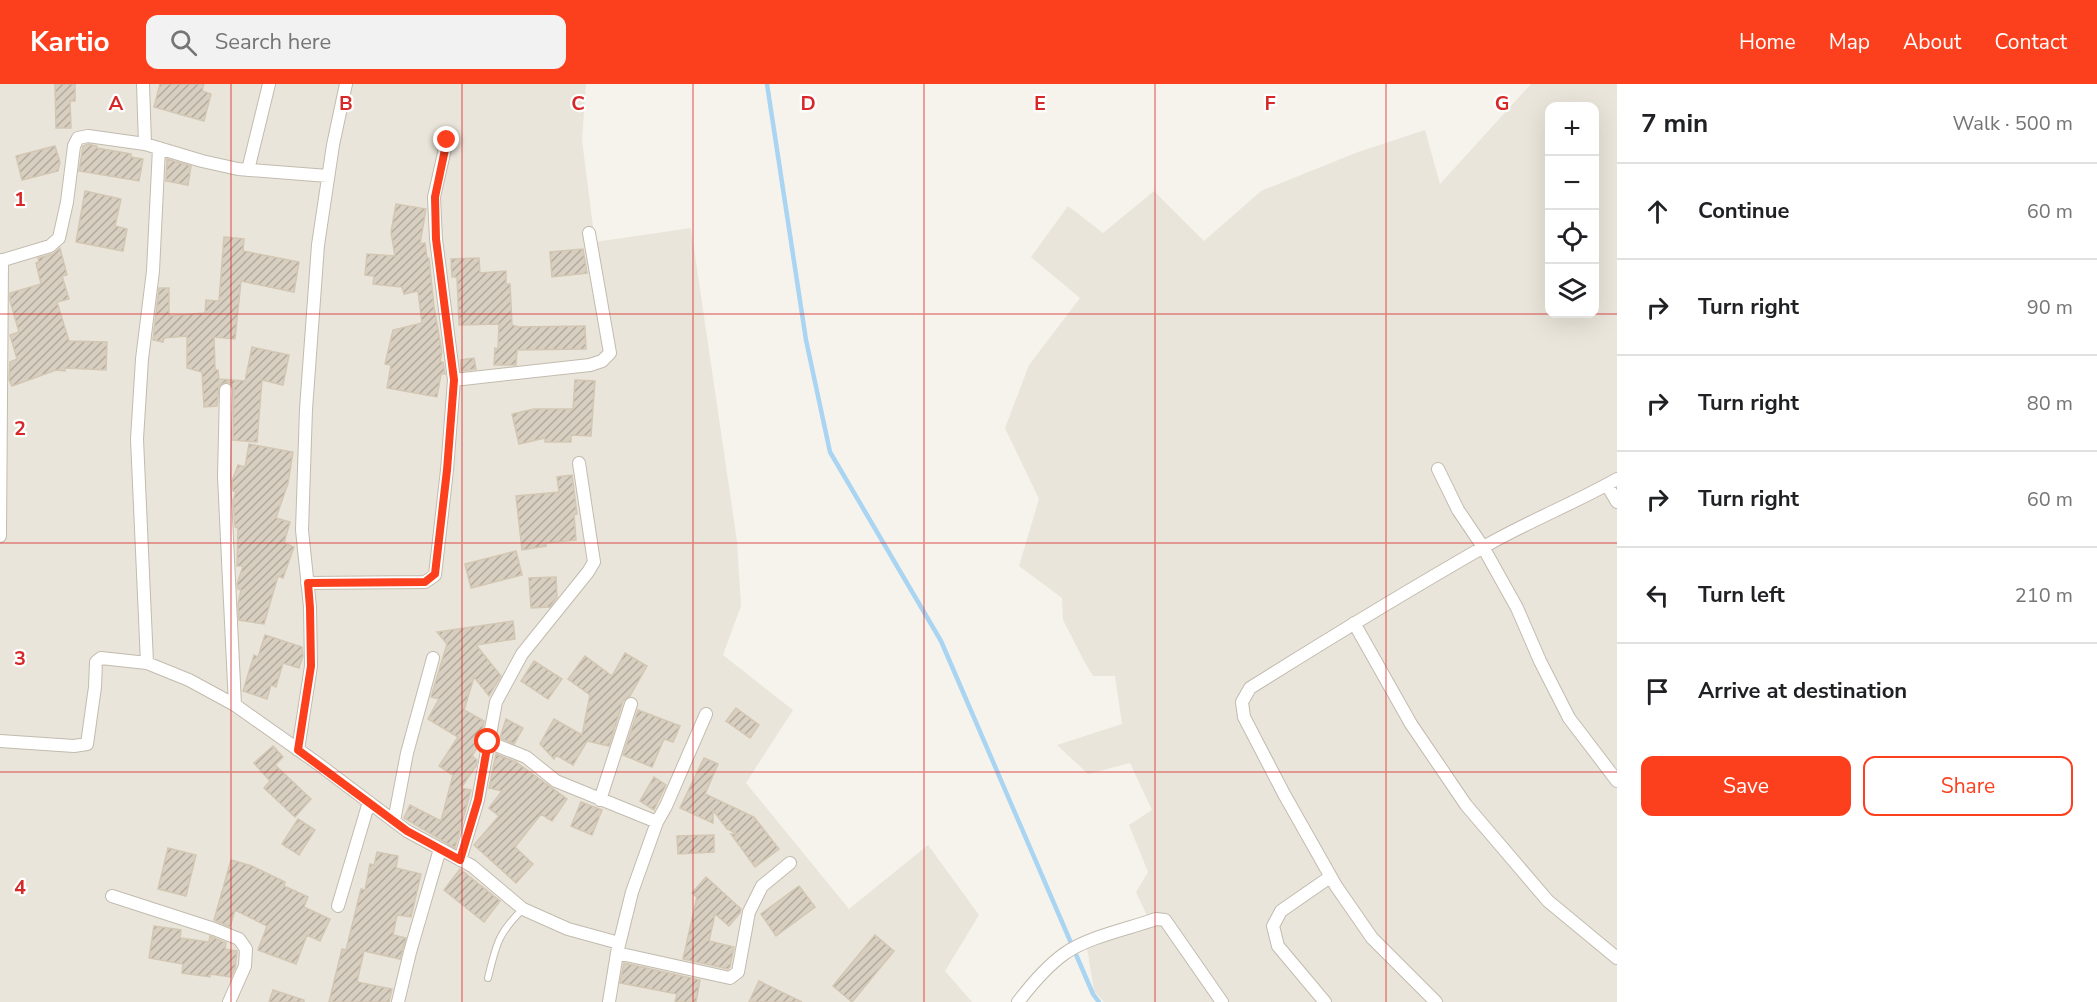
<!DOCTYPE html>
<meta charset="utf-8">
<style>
body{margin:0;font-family:"Nunito Sans",sans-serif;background:#f2f2f2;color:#202124}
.controls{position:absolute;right:18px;top:18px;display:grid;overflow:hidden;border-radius:12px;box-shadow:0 6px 24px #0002}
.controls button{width:54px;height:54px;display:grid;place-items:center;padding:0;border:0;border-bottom:2px solid #e0e0e0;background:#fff;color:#202124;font:30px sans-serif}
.stop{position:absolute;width:18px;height:18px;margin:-14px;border:4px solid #fc3f1d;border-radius:50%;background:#fff}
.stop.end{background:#fc3f1d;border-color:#fff;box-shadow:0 2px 6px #0008}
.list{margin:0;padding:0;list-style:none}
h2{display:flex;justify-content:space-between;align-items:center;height:78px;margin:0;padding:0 24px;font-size:26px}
h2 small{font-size:20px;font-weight:400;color:#757577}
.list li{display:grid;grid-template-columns:39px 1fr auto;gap:18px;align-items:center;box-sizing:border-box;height:96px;padding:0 24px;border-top:2px solid #e0e0e0}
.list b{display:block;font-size:22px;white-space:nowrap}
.list em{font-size:20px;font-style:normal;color:#757577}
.actions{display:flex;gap:12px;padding:18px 24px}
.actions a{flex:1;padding:14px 0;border:2px solid #fc3f1d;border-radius:12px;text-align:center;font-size:21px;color:#fc3f1d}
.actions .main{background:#fc3f1d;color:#fff}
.icon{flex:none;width:33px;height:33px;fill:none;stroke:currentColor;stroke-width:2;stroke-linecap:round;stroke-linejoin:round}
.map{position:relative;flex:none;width:1617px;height:918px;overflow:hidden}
header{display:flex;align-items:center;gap:36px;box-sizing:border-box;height:84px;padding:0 30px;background:#fc3f1d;color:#fff}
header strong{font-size:28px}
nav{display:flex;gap:33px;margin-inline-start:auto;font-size:21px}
.search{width:420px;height:54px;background:#f2f2f2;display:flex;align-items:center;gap:15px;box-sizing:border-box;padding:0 21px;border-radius:12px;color:#757577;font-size:22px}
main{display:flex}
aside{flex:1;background:#fff}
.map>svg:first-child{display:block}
.residential{fill:#eae5da;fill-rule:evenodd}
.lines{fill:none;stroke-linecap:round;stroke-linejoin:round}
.stream{stroke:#a9d4f2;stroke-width:4.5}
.building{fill:url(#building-hatch);stroke:#d3c7b4;stroke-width:1.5}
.service-casing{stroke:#c2bbae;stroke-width:8}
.minor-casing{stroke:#c2bbae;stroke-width:14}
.service{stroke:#fff;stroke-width:6}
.minor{stroke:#fff;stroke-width:12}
.route{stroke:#fc3f1d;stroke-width:8}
.grid{fill:none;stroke:#d62828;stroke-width:1.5;stroke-opacity:0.55}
.grid-label{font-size:20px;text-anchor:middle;font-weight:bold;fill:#d62828;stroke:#fff;stroke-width:4.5;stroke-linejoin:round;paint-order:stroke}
</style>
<header>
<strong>Kartio</strong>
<div class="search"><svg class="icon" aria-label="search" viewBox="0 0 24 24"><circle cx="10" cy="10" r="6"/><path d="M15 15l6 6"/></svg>Search here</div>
<nav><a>Home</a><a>Map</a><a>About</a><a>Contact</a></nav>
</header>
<main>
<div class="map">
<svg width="1617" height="918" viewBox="0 0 1617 918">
<defs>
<pattern id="building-hatch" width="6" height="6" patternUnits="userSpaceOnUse" patternTransform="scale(1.5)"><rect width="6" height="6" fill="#d8cfc1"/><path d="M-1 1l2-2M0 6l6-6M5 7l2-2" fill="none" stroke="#b1aa9e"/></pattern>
</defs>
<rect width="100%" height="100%" fill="#f6f3ec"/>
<path class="residential" d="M0 0H586L582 56 595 158 691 144 737 457 741 522 723 571 793 626 746 699 849 825 928 761 979 831 945 887 972 918H0Z
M1531 0H1617V918H1104L1094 907 1085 852 1149 836 1136 808 1148 788 1129 741 1152 726 1130 679 1088 690 1057 661 1122 640 1115 592H1093L1084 577 1063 536 1062 514 1019 482 1039 415 1005 344 1029 281 1080 214 1031 173 1068 122 1103 149 1154 107 1204 157 1261 107 1358 68 1425 46 1440 100ZM1550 22H1594V230H1550Z"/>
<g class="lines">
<path class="stream" d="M767 0 806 256 830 368 941 557 1093 910 1099 918"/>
</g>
<path class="building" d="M55 0H75V17H70L71 44H56Z
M160 0H204L202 7 211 10 204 37 154 23Z
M88 60 97 62V64L131 70V73L143 75 139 97 79 87 83 62Z
M55 62 60 78 58 87 22 96 16 72Z
M167 75 191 82 188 101 166 97Z
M85 107 121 115 115 142 127 145 123 167 76 158Z
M396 120 426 125 420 160 425 159 427 174H429L434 223 442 268 440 278H443L445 290H441L437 313 387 304 391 281 385 280 393 246 422 239 418 207 404 210 402 203 373 200 374 192 365 191 367 170 395 172 391 148Z
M224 153 244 155 243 167 299 178 294 208 241 197 235 255 214 253 215 286H218L219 295 245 297 252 263 289 271 283 301 262 296 257 358 233 356 234 306 231 299 226 298 219 302 217 322 204 323 202 288 187 284V252L164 254 163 258 153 256 159 204H169V232L205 229 206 216 219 217Z
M60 164 67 191 62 192 69 215 57 218 69 257 107 258 106 286 65 284V287L56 286 12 302 9 296 10 278 17 275 10 251 19 248 10 217V209L41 200 36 179 39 178 38 174 53 170Z
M583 165 587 189 552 193 550 168Z
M479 174 480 189 506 187V200H510L512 241 518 243 585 242 586 265 517 266 516 281H494L495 264 498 265 499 240 459 241 457 193H452L451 175Z
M474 274 476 285 461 287V276Z
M575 296 595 297 591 352 571 351V358H545V354L519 360 512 330 534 325H573Z
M249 360 293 368 288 399 276 434 290 438 284 459 294 463 283 494 278 492 264 540 239 536 238 520 241 506 238 505 237 500 243 482H237L238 444 235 443 233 416 236 408 233 407 232 397 238 381 245 383Z
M572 391 577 430 574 431 576 456 546 459V462L522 466 516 412 559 408 557 393Z
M516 467 522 491 471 504 465 480Z
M556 493 557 513 550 523 531 524 529 494Z
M513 537 515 555 476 561 501 592 489 612 474 593 464 626 484 637 480 659 472 672 477 676 476 682 461 704 471 706 455 764 404 734 410 721 441 737 453 691 439 682 458 653 428 635 439 615 431 613 447 560 437 548Z
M265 551 302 563 303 572 299 584 283 579 276 603 271 601 267 615 243 607 254 571 258 573Z
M625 569 647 582 630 612 623 617 609 662 587 657 573 681 556 671 554 675 540 660 554 635 582 651 590 611 568 595 585 572 612 592Z
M534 577 562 595 548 615 521 597Z
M736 624 759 641 750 654 726 637Z
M638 626 680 642 673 658 664 655 652 683 623 671Z
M506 635 523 644 514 660 500 654Z
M273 662 283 673 275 681 311 715 295 733 264 704 270 697 254 679Z
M496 670 516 678 567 715 552 737 541 730 515 763 533 780 516 799 474 761 499 732 489 724 502 707 489 704Z
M704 674 718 680 705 710 754 733 779 765 755 783 731 750H738L727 745 713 726V739L680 724Z
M654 693 666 701 654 726 640 717Z
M581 718 602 726 592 751 571 742Z
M298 735 315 746 299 771 282 760Z
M714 751V768L678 770 677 752Z
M168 764 196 771 186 812 158 805Z
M377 768 398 772 396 784 421 790 411 833 397 831 393 851 406 854 400 875 364 867 357 898 392 905 389 918H329L342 865 346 866 361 805 365 806 370 780 374 781Z
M231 776 252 782 285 798 284 802 308 813 304 823 330 835 320 857 307 851 296 880 258 866 267 842 235 826 230 843 214 836Z
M460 785 500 817 484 838 444 806Z
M706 793 741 825 740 829 729 842 715 830 709 857 734 863 730 883 728 885 683 875 697 813 692 809Z
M799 802 815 823 776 852 761 830Z
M154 842 181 846 180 854 209 858 210 852 226 859 225 865 237 867 235 884 231 893 210 890V893L182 889 183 880 149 874Z
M875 851 894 867 852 918 833 902Z
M624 879 700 896 696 918H675L677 910 620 899Z
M759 897 802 918H749Z
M273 906 304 916V918H269Z"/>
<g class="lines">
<defs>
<path id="service" d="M488 894C496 861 498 849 523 825"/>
<path id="minor" d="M143 0 145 60
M248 86 269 0
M0 177 50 162 59 154 67 118 74 62 78 54 88 52 145 60 202 77 238 85 328 92
M454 296 590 281 602 277 610 269 589 149
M226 306 224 393 235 621
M1438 385 1458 426 1483 463 1517 524 1540 577 1569 634 1617 697
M1607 401 1617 418
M0 452 2 176
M307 499 425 498 435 491 447 386 454 296 436 155 434 113 447 56
M1354 539 1411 640 1466 721 1548 817 1617 874
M147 579 137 355 142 275 153 187 159 64
M0 657 74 662 87 660 95 603 96 578 101 574 147 579 189 596 235 621 317 679 407 747 472 782 523 825 568 845 619 859
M488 658 526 673 556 697 657 738
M298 666 311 582 310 523 302 446 306 325 318 161 333 61 346 0
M600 716 631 620
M394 737 407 669 433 574
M460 776 478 716 496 618 522 570 588 488 594 478 579 379
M112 812 214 845 239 855 246 865 245 882 229 918
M338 822 369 718
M617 869 730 894 738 888 749 828 762 802 790 779
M398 918 410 868 440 765
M609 918 617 869 632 808 657 738 666 722 706 630
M1018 918C1031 901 1046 883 1064 870 1087 853 1128 845 1156 835L1165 836 1222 918
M1325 918 1278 862 1273 842 1281 827 1330 793
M1436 918 1372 854 1336 802 1284 710 1244 633 1242 618 1250 604C1328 555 1407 507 1487 461 1529 437 1575 419 1617 395"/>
</defs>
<use href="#service" class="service-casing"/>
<use href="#minor" class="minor-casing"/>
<use href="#service" class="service"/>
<use href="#minor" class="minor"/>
</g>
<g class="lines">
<path class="route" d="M447 56 435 113 436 155 454 296 447 386 435 490 425 498 308 499 310 524 311 582 298 666 407 747 460 776 478 716 488 658"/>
</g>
<path class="grid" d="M231 0V918M462 0V918M693 0V918M924 0V918M1155 0V918M1386 0V918M0 230H1550M1550 230H1594M1594 230H1617M0 459H1617M0 688H1617"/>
<g class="grid-label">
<text x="116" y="26">A</text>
<text x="346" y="26">B</text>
<text x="578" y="26">C</text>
<text x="808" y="26">D</text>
<text x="1040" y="26">E</text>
<text x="1270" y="26">F</text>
<text x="1502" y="26">G</text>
<text x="20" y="122">1</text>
<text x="20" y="351">2</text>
<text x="20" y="581">3</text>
<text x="20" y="810">4</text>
</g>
</svg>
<div class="controls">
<button>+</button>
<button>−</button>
<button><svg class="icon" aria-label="locate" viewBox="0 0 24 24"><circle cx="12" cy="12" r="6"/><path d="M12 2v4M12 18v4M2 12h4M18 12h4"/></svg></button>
<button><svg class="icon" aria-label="layers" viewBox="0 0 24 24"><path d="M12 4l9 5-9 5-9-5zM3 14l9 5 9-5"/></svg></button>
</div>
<div class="stop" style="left:488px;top:658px"></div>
<div class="stop end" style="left:447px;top:56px"></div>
</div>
<aside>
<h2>7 min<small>Walk · 500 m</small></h2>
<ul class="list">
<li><svg class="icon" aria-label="ahead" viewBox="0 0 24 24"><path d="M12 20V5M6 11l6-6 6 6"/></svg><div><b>Continue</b></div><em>60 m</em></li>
<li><svg class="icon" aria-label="right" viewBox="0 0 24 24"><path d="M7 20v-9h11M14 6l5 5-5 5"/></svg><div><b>Turn right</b></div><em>90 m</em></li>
<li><svg class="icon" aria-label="right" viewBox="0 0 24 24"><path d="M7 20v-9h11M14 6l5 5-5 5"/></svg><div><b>Turn right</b></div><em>80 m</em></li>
<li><svg class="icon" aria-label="right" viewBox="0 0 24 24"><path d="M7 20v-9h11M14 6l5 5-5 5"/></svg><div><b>Turn right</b></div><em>60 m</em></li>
<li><svg class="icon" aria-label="left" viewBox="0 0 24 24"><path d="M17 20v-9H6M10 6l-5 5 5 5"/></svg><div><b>Turn left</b></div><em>210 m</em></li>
<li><svg class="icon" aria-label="arrive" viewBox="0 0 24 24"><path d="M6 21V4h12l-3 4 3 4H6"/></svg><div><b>Arrive at destination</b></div></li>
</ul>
<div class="actions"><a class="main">Save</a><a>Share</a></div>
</aside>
</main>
